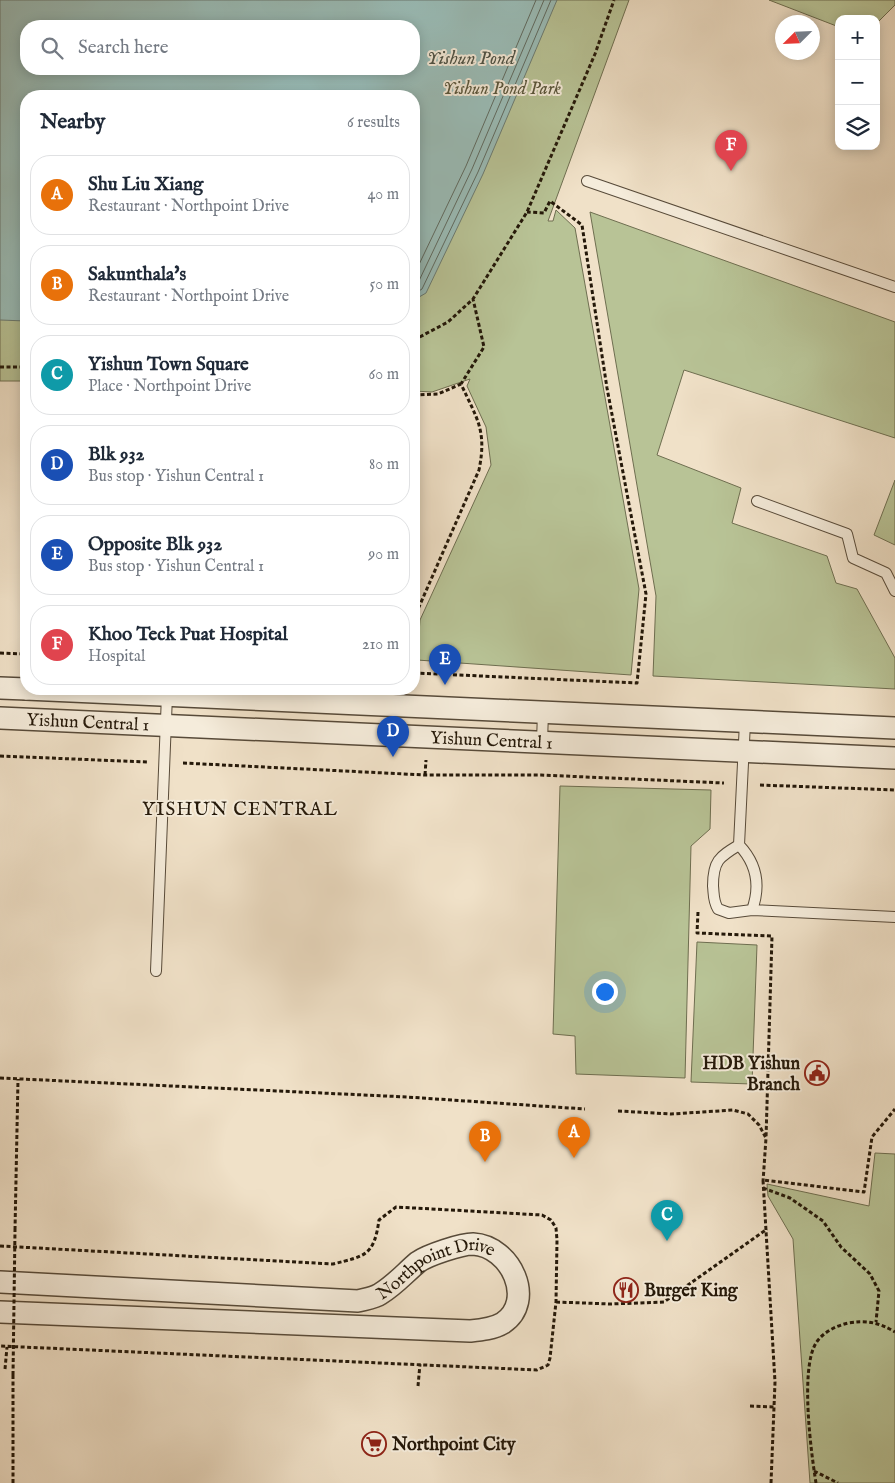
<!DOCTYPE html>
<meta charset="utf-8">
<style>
body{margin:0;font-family:"IM FELL English",serif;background:#f6f6f7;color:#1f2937}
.controls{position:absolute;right:15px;top:15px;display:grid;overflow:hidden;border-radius:10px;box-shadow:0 2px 12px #0003}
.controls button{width:45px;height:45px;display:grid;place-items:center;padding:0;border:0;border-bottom:1px solid #e0e1e3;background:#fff;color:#1f2937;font:25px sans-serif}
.compass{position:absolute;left:775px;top:15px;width:45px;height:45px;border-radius:50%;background:#fff;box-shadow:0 2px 12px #0003;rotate:246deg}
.you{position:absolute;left:604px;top:991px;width:18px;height:18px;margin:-12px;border:4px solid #fff;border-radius:50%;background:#1a73e8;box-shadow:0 0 0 8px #1a73e833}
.badge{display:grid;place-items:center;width:32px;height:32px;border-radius:50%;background:#ea580c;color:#fff;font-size:16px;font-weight:700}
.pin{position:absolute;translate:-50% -41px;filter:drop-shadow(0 1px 2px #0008)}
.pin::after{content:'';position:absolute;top:26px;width:18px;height:15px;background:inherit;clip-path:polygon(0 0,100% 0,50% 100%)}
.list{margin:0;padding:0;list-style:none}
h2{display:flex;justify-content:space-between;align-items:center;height:65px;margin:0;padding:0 20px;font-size:21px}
h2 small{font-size:16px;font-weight:400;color:#747a83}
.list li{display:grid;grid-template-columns:32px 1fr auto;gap:15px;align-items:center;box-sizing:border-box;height:80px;margin:0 10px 10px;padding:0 10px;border:1px solid #e0e1e3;border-radius:20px}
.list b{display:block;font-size:19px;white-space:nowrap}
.list p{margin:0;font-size:16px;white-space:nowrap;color:#747a83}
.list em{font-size:16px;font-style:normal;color:#747a83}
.icon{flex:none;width:28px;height:28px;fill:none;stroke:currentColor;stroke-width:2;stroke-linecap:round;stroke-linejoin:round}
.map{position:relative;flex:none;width:895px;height:1483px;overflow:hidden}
.search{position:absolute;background:#fff;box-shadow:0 2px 12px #0003;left:20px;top:20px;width:400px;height:55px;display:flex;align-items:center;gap:12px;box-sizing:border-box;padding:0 18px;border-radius:20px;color:#747a83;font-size:19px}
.panel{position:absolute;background:#fff;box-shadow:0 2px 12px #0003;left:20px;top:90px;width:400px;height:605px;border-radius:20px}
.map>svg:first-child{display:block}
.green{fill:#b8c396;stroke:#6e6e50;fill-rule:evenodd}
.water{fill:#9abdb8;stroke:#6b7b72;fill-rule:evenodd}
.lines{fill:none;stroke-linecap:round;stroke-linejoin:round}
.shore{stroke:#5f6a60;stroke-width:1}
.lane-casing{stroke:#574a39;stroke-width:12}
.street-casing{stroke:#574a39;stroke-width:24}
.path{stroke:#241809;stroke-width:3;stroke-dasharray:4 2.5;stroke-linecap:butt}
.lane{stroke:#f5ecdb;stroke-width:10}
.street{stroke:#f5ecdb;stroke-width:21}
.path-bridge{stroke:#241809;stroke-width:3;stroke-dasharray:4 2.5;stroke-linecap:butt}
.labels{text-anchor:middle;stroke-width:4;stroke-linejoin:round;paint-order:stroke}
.park-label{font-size:18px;font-style:italic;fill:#58543a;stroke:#f5ecdb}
.street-label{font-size:18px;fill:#241809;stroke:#f5ecdb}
.poi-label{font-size:18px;font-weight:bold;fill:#241809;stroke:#f5ecdb;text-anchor:start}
.water-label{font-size:19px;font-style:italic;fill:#4d5246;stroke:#f5ecdb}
.neighbourhood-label{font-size:19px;letter-spacing:1px;fill:#241809;stroke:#f5ecdb}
</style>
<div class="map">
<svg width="895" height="1483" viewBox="0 0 895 1483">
<rect width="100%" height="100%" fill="#f0e1c8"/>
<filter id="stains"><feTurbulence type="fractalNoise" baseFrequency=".004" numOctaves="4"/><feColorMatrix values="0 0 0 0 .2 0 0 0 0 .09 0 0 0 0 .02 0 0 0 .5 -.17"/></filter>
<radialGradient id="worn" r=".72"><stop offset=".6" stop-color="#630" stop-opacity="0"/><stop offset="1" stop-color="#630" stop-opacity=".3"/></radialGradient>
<path class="green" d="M0 0H629L548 221H553L556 210 575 228 639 589 631 675 417 660 420 620 491 465 486 427 467 386 470 379 432 392 414 391V96H26V381H0ZM26 26H414V69H26Z
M769 0H895V5L876 24V19H839V27Z
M590 212 895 322V438L684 370 657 455 741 488 732 523 827 556 836 583 857 589 895 658V689L653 676 656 596Z
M895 480V545L874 535Z
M560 786 711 790 710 829 691 846 685 1078 576 1074 575 1036 553 1034Z
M697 942 757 945 752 1084 691 1082Z
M875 1153 895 1154V1483H810L793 1239 768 1196 767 1184 869 1206Z"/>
<path class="water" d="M0 0H557L483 174 426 293 414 300V96H26V321L0 320ZM26 26H414V69H26Z"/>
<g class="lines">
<path class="shore" d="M414 275 466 166 536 0
M414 287 417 285 472 169 544 0
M414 294 422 289 478 172 551 0"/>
<defs>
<path id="lane" d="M587 181 895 287
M757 501 847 534 853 558 886 573 895 591
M745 722 739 845C757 864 761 885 752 910
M542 742 543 712
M739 845C719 857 713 861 713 886 714 895 713 901 718 909L729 913 752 910 895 917
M156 971 167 695"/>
<g id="street">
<path d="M0 688 26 689"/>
<path d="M26 689 895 728"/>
<path id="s1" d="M0 718 895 758"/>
<path id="s2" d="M0 1282 358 1301C365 1299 374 1298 380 1294 395 1285 405 1273 418 1262 428 1255 461 1244 473 1244 511 1246 536 1301 503 1323 493 1329 481 1330 470 1331L0 1312"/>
</g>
</defs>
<use href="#lane" class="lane-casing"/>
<use href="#street" class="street-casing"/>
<path class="path" d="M414 340 448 322 473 299 527 212 595 54 614 0
M0 367H26
M414 395 438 394 461 384
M414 627 415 616 479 470C487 430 477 419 461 384L484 347 473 299
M0 653 26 654
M414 673 637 683 646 594 607 388 582 225 550 201 544 213 527 212
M0 756 147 762
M183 763 425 775H541L724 783
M425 775 426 760
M760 785 895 790
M698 912 697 933 772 936 766 1138
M0 1078 407 1097 585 1109
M618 1111 671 1114 733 1110 748 1114 759 1125 766 1138 763 1182
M763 1188 790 1198 823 1221 841 1247 870 1274 879 1291 876 1322
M15 1230 18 1079
M0 1246 333 1264C365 1256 374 1256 379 1220L396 1207 542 1215 551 1220 556 1228 557 1240 556 1302 550 1358 548 1365 537 1370 0 1346
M556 1302 611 1304 664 1302 767 1229
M5 1369 7 1347
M418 1386 420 1364
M750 1406 774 1407
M814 1471 838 1483
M13 1483V1375
M771 1483 775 1382 763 1180 864 1192 872 1137 895 1109
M816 1483C811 1452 800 1369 816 1343 823 1332 836 1326 848 1323 866 1320 878 1322 895 1332"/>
<use href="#lane" class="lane"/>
<use href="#street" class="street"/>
<path class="path-bridge" d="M13 1375 15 1230"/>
</g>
<defs>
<symbol id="civic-ring" viewBox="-11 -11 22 22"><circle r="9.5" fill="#f5ecdb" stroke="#8f2418" stroke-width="1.5"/><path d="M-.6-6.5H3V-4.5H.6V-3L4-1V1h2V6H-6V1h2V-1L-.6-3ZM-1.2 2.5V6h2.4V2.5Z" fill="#8f2418"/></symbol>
<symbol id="restaurant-ring" viewBox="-11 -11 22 22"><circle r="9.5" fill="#f5ecdb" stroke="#8f2418" stroke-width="1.5"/><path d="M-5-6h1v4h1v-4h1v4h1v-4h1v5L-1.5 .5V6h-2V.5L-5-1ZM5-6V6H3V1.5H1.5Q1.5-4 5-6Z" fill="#8f2418"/></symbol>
<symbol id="supermarket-ring" viewBox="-11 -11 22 22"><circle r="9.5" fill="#f5ecdb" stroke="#8f2418" stroke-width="1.5"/><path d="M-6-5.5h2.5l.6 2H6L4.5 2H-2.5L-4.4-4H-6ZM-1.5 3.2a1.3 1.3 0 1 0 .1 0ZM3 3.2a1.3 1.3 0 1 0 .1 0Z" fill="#8f2418"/></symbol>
</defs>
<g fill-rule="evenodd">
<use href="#civic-ring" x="803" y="1059" width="28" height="28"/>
<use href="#restaurant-ring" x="612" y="1276" width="28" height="28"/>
<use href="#supermarket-ring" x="360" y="1430" width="28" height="28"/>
</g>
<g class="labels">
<g class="park-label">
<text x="502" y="94">Yishun Pond Park</text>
</g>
<g class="street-label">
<text dy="6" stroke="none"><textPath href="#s1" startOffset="88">Yishun Central 1</textPath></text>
<text dy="6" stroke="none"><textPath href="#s1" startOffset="492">Yishun Central 1</textPath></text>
<text dy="6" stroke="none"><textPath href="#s2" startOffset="446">Northpoint Drive</textPath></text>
</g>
<g class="poi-label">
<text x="800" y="1069" text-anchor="end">HDB Yishun<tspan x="800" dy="21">Branch</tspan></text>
<text x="644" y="1296">Burger King</text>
<text x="392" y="1450">Northpoint City</text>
</g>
<g class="water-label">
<text x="471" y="64">Yishun Pond</text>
</g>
<g class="neighbourhood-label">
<text x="240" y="815">YISHUN CENTRAL</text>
</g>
</g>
<rect width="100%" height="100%" filter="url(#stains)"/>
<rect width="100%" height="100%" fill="url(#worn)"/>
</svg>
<div class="controls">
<button>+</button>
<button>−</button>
<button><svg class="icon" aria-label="layers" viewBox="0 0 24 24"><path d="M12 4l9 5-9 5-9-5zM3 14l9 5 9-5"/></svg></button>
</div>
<svg class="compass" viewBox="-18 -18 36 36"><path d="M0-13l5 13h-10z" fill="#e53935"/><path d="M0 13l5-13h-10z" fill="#747a83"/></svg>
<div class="you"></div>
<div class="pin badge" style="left:574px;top:1158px;background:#e8710a">A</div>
<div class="pin badge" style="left:485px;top:1162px;background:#e8710a">B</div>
<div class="pin badge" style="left:667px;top:1241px;background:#0f9aa8">C</div>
<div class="pin badge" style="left:393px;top:757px;background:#1a4fb4">D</div>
<div class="pin badge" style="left:445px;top:685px;background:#1a4fb4">E</div>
<div class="pin badge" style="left:731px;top:171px;background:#e0444e">F</div>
<div class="search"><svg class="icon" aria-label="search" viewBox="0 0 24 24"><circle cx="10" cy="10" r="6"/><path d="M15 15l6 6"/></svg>Search here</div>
<section class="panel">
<h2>Nearby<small>6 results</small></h2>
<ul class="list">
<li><span class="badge" style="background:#e8710a">A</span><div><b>Shu Liu Xiang</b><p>Restaurant · Northpoint Drive</p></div><em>40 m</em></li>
<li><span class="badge" style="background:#e8710a">B</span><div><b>Sakunthala's</b><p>Restaurant · Northpoint Drive</p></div><em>50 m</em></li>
<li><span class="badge" style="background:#0f9aa8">C</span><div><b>Yishun Town Square</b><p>Place · Northpoint Drive</p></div><em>60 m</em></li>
<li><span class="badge" style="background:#1a4fb4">D</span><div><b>Blk 932</b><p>Bus stop · Yishun Central 1</p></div><em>80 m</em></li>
<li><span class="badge" style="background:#1a4fb4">E</span><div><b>Opposite Blk 932</b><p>Bus stop · Yishun Central 1</p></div><em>90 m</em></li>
<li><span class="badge" style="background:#e0444e">F</span><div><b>Khoo Teck Puat Hospital</b><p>Hospital</p></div><em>210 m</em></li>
</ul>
</section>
</div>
